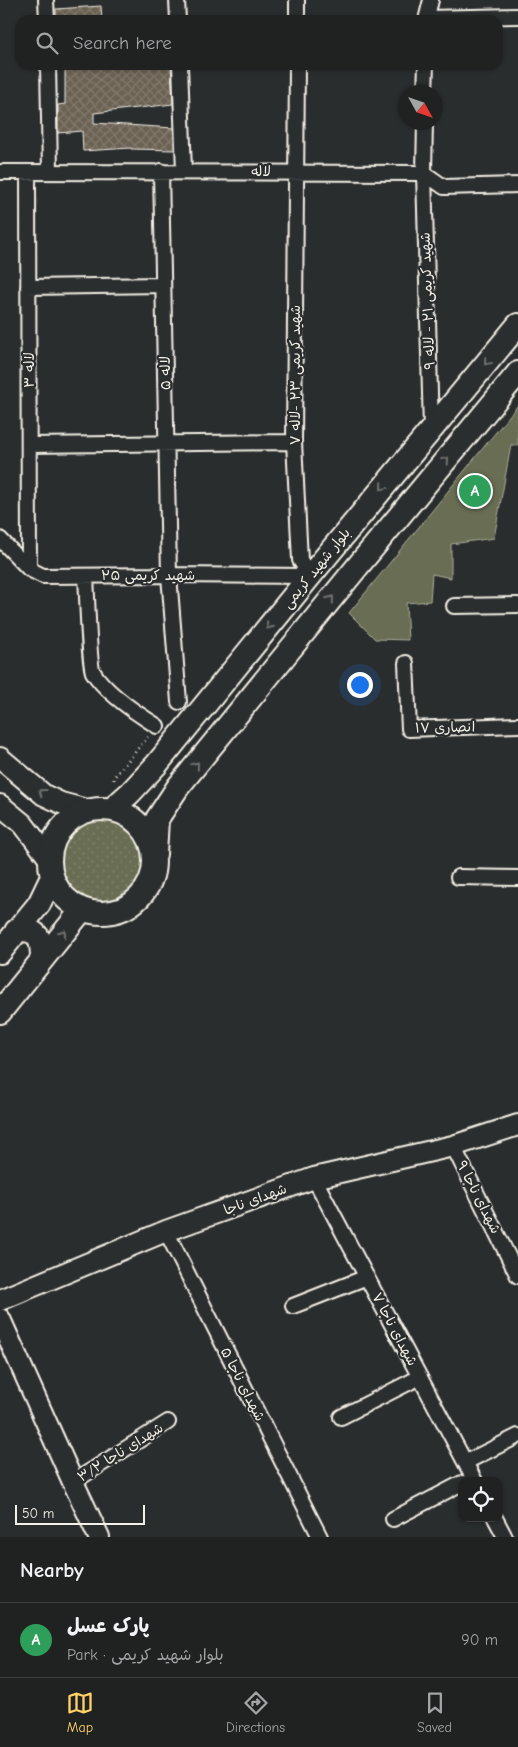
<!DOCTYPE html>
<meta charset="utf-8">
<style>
body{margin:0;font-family:"Comic Neue","Playpen Sans Arabic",sans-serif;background:#2d2f2f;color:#f1f3f6}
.controls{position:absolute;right:15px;bottom:15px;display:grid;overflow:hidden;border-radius:10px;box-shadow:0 1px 4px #0004}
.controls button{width:45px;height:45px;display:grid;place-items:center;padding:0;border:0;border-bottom:1px solid #3d3f40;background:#202222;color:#f1f3f6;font:25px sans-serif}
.compass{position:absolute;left:398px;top:85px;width:45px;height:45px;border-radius:50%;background:#202222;box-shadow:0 1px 4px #0004;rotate:130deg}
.scale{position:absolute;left:15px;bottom:12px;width:130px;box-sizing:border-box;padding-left:5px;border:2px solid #f4f1e8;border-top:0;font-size:14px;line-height:18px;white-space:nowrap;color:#f4f1e8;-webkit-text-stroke:4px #2a2d2e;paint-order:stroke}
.you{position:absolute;left:359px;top:684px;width:18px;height:18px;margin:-12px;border:4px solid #fff;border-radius:50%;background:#1a73e8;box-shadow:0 0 0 8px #1a73e833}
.badge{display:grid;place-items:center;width:32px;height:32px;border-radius:50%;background:#ffd166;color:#fff;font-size:16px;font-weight:700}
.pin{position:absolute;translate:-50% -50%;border:2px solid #fff;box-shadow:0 1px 5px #0006}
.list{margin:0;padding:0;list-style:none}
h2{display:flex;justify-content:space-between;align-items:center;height:65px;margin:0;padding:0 20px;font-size:21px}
h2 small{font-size:16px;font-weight:400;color:#a2a4a5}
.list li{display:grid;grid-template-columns:32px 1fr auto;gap:15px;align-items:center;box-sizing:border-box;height:75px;padding:0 20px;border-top:1px solid #3d3f40}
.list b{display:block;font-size:19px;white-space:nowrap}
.list p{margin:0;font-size:16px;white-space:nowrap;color:#a2a4a5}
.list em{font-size:16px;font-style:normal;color:#a2a4a5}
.icon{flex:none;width:28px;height:28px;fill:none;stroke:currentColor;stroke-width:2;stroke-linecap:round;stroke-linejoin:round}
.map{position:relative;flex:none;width:518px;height:1537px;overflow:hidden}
.search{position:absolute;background:#202222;box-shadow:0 1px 4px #0004;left:15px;right:15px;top:15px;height:55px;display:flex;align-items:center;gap:12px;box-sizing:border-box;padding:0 18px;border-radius:15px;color:#a2a4a5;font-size:19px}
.sheet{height:140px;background:#202222}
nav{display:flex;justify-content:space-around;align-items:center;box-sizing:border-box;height:70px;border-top:1px solid #3d3f40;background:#202222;font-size:14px;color:#a2a4a5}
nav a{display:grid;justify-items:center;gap:2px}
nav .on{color:#ffd166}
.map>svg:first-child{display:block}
.grass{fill:url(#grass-dots);stroke:#aeaf9e}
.park{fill:#686d53;stroke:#aeaf9e}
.building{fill:url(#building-cross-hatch);stroke:#f4f1e8}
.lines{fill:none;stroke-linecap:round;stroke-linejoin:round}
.street-casing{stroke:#f4f1e8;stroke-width:18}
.secondary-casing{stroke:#f4f1e8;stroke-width:24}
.primary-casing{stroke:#f4f1e8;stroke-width:26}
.path{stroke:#f4f1e8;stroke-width:3;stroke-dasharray:1 4;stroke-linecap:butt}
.street{stroke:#2a2d2e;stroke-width:14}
.secondary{stroke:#2a2d2e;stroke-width:20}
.primary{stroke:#2a2d2e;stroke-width:22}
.oneway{stroke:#71726f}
.labels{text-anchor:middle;stroke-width:4.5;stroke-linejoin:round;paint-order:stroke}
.street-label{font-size:14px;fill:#f4f1e8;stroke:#2a2d2e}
</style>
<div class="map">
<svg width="518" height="1537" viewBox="0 0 518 1537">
<defs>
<pattern id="grass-dots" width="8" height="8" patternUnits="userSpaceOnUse" patternTransform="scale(1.25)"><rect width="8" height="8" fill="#686d53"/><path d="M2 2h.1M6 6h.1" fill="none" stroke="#7e826c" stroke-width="1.8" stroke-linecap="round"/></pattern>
<pattern id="building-cross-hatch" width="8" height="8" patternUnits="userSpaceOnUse" patternTransform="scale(1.25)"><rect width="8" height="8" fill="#6b6253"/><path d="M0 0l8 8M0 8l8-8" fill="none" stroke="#81796c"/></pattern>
</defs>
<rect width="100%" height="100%" fill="#2a2d2e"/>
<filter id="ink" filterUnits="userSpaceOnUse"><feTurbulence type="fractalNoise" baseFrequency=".02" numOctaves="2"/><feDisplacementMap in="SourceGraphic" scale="10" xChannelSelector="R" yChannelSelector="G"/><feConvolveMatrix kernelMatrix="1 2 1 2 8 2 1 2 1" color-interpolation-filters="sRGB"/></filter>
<g filter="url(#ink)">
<path class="grass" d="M62 861a41 41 0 1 1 82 0a41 41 0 1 1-82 0Z"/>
<path class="park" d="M518 405V445H511L494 538 451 544V578L432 574 430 601 406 603 408 640 375 639 349 613Z"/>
<path class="building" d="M101 6 102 20H56V9Z
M65 65H171L173 104 94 113V123L174 128V150L131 149V148L83 151 82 131 58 133V105L65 104Z"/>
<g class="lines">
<defs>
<path id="street" d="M46 0 47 20
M177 0 178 20
M427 18 518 16
M297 20V0
M426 20 431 0
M48 65 50 171
M180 65 184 171
M425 92 426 65
M425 122 424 173 431 429
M161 171 169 575 179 702
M0 172 424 173 444 187 518 185
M28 172 29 569
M28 287 163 285
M29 445 294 442
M0 539 29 569 43 576 169 575 310 576 300 560 294 442 297 65
M86 576C87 590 89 665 93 672 106 693 136 713 157 726
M454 606 518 605
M406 663 409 729 518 725
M458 877 518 878
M453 1146 518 1276
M314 1178 475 1481
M166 1231 320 1537
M293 1306 367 1277
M341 1417 420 1377
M466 1462 518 1436
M73 1482 168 1422
M495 1518 505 1537
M393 1519 462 1483"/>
<path id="secondary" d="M0 758 44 795 61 803 87 810
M0 805 23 824 51 861
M0 1300 166 1231 314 1178 453 1146 518 1125
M0 1319 73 1482 99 1537"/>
<path id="primary" d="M50 861a52 52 0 1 1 104 0a52 52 0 1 1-104 0Z
M112 809 130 793 157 764 310 576 518 325
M155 854 157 819 178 787 362 561 518 373
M16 931C39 927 42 940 42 959
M0 952 39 904 52 877
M0 1012 82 910"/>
</defs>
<use href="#street" class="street-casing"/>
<use href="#secondary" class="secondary-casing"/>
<use href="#primary" class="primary-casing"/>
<path class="path" d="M114 780V777L148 737"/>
<use href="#street" class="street"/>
<use href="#secondary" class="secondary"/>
<use href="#primary" class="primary"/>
</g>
<defs><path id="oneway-chevron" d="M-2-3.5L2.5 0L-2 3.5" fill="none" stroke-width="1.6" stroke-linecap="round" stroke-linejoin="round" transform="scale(1.25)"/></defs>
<g class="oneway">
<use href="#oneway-chevron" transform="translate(487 362) rotate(130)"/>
<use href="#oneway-chevron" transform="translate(446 460) rotate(-50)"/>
<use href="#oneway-chevron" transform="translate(383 487) rotate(130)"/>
<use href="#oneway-chevron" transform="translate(331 599) rotate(-51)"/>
<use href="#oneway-chevron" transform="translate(269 626) rotate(129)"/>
<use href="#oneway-chevron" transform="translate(196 765) rotate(-51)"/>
<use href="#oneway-chevron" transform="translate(42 792) rotate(-144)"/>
<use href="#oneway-chevron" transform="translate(63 933) rotate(-51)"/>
</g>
</g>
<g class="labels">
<g class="street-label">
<text x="261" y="176">لاله</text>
<text transform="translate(427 301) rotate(-92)" y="5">شهید کریمی ۲۱ - لاله ۹</text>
<text transform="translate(29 370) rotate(-90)" y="5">لاله ۳</text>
<text transform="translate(165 373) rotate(-91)" y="5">لاله ۵</text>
<text transform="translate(295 375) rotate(-90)" y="5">شهید کریمی ۲۳ -لاله ۷</text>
<text transform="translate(316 568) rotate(-51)" y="5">بلوار شهید کریمی</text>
<text x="148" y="580">شهید کریمی ۲۵</text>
<text transform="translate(445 727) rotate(-1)" y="5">انصاری ۱۷</text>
<text transform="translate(479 1197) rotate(63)" y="5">شهدای ناجا ۹</text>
<text transform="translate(255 1199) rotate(-20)" y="5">شهدای ناجا</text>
<text transform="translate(395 1329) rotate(62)" y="5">شهدای ناجا ۷</text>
<text transform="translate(243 1384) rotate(63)" y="5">شهدای ناجا ۵</text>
<text transform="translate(120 1452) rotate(-32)" y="5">شهدای ناجا ۳/۲</text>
</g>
</g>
</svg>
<div class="controls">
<button><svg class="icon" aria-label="locate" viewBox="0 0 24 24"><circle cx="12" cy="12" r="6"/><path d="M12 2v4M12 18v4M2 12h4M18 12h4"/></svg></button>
</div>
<svg class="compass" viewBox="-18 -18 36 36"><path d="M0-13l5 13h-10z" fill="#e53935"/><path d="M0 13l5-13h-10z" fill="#a2a4a5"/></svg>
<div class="scale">50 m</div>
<div class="you"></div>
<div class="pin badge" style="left:475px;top:491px;background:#2e9e5b">A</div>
<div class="search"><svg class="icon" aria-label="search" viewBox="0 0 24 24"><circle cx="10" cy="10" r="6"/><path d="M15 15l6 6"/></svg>Search here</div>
</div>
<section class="sheet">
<h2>Nearby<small></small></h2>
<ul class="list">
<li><span class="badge" style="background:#2e9e5b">A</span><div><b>پارک عسل</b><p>Park · بلوار شهید کریمی</p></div><em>90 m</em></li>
</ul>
</section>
<nav>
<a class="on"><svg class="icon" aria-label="map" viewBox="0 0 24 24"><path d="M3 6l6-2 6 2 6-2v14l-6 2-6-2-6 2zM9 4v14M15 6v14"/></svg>Map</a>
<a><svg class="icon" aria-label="directions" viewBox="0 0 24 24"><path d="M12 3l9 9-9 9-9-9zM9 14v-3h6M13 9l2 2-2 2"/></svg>Directions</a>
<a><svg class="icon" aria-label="saved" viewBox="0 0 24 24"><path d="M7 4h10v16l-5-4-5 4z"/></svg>Saved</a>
</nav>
